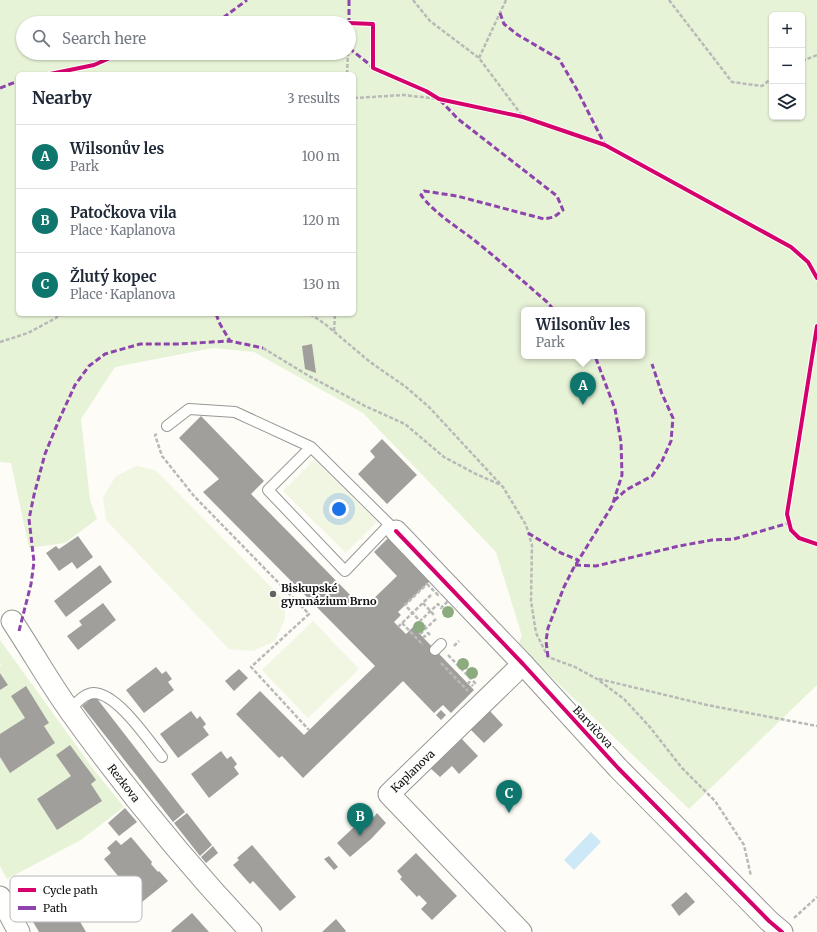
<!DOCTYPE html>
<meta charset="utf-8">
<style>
body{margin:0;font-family:Merriweather,serif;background:#f2f2f3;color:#1f2937}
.controls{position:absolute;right:12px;top:12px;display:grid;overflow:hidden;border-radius:6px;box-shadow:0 1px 3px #0004}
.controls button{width:36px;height:36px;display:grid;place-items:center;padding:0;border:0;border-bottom:1px solid #e0e1e3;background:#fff;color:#1f2937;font:20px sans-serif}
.you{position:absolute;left:339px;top:509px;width:14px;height:14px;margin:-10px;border:3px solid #fff;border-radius:50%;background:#1a73e8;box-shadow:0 0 0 6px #1a73e833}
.badge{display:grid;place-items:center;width:26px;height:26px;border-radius:50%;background:#0f766e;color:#fff;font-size:13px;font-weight:700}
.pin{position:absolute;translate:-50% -33px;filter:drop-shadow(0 1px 2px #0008)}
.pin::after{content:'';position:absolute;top:21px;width:14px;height:12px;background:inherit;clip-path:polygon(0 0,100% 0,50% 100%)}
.popup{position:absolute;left:521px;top:307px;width:124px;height:52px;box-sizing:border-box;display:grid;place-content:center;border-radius:6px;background:#fff;filter:drop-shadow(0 1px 3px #0005);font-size:13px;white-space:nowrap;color:#747a83}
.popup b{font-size:15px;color:#1f2937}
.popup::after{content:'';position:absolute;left:50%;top:100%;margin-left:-8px;border:8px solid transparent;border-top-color:#fff}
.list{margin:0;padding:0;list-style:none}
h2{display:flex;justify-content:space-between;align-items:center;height:52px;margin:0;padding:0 16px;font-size:17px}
h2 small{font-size:13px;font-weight:400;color:#747a83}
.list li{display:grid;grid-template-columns:26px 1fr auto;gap:12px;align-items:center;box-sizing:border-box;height:64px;padding:0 16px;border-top:1px solid #e0e1e3}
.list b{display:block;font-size:15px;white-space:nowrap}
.list p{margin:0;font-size:13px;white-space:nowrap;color:#747a83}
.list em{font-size:13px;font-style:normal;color:#747a83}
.icon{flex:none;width:22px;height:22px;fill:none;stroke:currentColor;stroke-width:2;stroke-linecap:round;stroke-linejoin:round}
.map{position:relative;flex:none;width:817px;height:932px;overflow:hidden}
.search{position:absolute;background:#fff;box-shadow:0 1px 3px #0004;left:16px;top:16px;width:340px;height:44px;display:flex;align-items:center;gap:10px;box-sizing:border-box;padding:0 14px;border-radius:22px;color:#747a83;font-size:15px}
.panel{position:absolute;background:#fff;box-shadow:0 1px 3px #0004;left:16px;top:72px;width:340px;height:244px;border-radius:6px}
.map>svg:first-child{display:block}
.green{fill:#e7f3d7;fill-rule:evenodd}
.pitch{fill:#f0f6e1}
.water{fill:#cde8f7}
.building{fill:#a19f9c}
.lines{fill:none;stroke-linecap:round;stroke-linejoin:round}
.service-casing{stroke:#979795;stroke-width:12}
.minor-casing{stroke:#979795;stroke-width:23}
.path{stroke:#b9b9b8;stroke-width:2.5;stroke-dasharray:4 2;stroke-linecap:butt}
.service{stroke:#fffffe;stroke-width:10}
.minor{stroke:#fffffe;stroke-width:21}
.quiet{stroke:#8e44ad;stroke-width:3;stroke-dasharray:6 3;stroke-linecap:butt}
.cycleway-casing{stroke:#fff;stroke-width:6}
.cycleway{stroke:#d6006c;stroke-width:4}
.tree{fill:#8cac80}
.poi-dot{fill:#646362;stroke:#fff;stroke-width:1.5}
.labels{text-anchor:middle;stroke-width:4;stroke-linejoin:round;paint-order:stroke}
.poi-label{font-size:11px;font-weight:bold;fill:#111;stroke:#fff;text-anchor:start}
.street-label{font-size:11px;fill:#111;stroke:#fff}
.key{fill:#fff;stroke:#b8b8b8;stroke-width:1}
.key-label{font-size:11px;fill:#111}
</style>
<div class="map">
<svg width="817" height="932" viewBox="0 0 817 932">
<rect width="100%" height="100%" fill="#fdfcf7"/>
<path class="green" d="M0 0H817V685L689 809 518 645 522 636 496 552 363 413 254 352 213 348 115 367 81 419 90 500 97 519 65 543 29 548 11 463 0 462ZM772 15H802V117H772ZM23 23H349V53H23ZM18 74H354V314H18ZM524 310H642V356H524Z
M0 640 94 770 124 807 81 840 7 879 0 866V690L8 685 0 673V666L1 665 0 663Z"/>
<path class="pitch" d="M314 460 377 522 346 553 283 491Z
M137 466 155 470 285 601V619L275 641 253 651 229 649 106 520 103 497 116 476Z
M313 621 359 669 308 718 262 670Z"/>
<path class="water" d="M591 832 601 842 574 870 564 860Z"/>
<path class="building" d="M312 344 316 373 305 369 302 346Z
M201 416 264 481 251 494 358 603 362 599 368 604 397 576 374 552 389 537 431 580 398 612 401 615 394 622 406 634 413 627 474 690 451 713 443 705 434 713 403 681 303 778 282 756 279 758 236 714 260 691 304 735 375 666 203 492 219 479 179 438Z
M382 439 417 475 387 504 358 474 375 457 370 451Z
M78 536 93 557 77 569 72 562 59 571 46 553 56 546 59 549Z
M100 565 112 582 66 617 54 601Z
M103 603 116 620 78 650 67 636 82 625 79 621Z
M156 667 162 674 166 671 172 679 168 682 174 690 144 713 126 690Z
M239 669 248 678 234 691 225 681Z
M0 673 8 685 0 690Z
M26 686 49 723 44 726 55 743 10 773 0 757V734L25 718 11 696Z
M95 696 185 812 173 822 82 706Z
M441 710 446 715 441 720 436 715Z
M489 710 503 725 484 743 468 727Z
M191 711 197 719 200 716 206 724 203 727 209 735 178 758 160 734Z
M459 736 478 756 459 774 452 766 440 777 428 766Z
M70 745 96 780 91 784 102 801 57 830 37 799 71 776 56 755Z
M221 751 227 759 231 756 237 764 234 767 239 774 209 798 191 774Z
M125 808 137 822 119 836 108 823Z
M187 813 212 845 200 856 174 823Z
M369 813 374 817 377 813 386 823 371 839 350 857 337 843Z
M131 837 152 862 151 864 158 872 159 871 168 881 142 902 135 893 133 894 104 859 111 853 107 848 116 840 121 845Z
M252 845 296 897 280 911 253 881 250 884 233 865 239 860 237 858Z
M213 846 218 853 206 863 201 857Z
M416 853 457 896 432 920 421 909 427 903 419 895 417 897 400 879 402 877 397 871Z
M329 856 338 867 334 870 324 859Z
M58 876 66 890 64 892 67 899 86 932H39L19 898Z
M686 892 695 902 679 916 671 905Z
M192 913 209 932H172L171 931Z
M336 919 346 931 345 932H322Z"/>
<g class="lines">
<defs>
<path id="service" d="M167 426 189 409 235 412 311 447 396 531
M311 447 268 490 345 571 389 525
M435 650 441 644
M69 710C76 704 84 693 94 693 118 694 148 740 162 757"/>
<g id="minor">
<path d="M396 531 523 664 618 768 769 921 782 932"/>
<path id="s1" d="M12 621C32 651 49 682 70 711 125 788 186 863 251 932"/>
<path d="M0 897 19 932"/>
<path id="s2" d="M521 932 389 794 523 664"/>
</g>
</defs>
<use href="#service" class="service-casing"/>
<use href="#minor" class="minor-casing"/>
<path class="path" d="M413 0 430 21 479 58 523 117
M669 0 732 82 762 86 772 78
M287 21 340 23
M349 23 373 24V68
M349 32V26
M479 58 506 0
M802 61 817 55
M347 74 348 53
M354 98 403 95 439 99
M310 314 325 324 370 362 406 387 429 407 503 487 526 525 532 545 531 601 536 633 548 657 575 667 597 679 624 699 649 726 682 768 715 801 744 845 751 876
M334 331 335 314
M0 342 28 333 56 318 59 314
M263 348 309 376 365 406 405 424 444 457 476 474 501 485
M157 434 155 435 162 456 194 496 309 614 251 667 309 730
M427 584 438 595 442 591 450 599 441 608 438 604 420 621 405 605Z
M423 603 434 615
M402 623 423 645
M398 627 431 595
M414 627 419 632 425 626 427 628
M430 635 428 633 424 637 421 633 437 618
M454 646 459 641
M448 655 476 684
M441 663 468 691
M599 679 707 705 817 726
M468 684 469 682 473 686
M794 918 817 897"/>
<use href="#service" class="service"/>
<use href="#minor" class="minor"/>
<path class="quiet" d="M349 0V26
M500 13 504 24 518 35 559 59 576 88 605 145
M216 23 247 0
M349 48 374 68
M0 88 18 81
M440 100 458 119 557 196 563 210 554 217 544 219 457 196 424 191 421 195C435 214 456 226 474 240 499 260 523 281 547 302L554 310
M216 314 220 324 230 341
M614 501 626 490 652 476 662 461 671 441 673 418 662 394 652 364
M528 533 561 553 578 560
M575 565 596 566 679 546 712 540 734 539 789 523
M19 631 31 584 34 562 29 519 34 495 45 454 59 420 75 385 89 366 105 354 140 344H177L230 341 263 348
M548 657 546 641 548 628 564 587 573 569 612 506 622 475 621 442 615 409 595 356"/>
<defs>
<path id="cycleway" d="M264 23 287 21 340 23
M349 23 373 24V68L426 91 439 99 523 117 605 145 791 247 808 262 817 278
M50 74 94 65 121 53
M817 326 787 514 791 530 799 538 817 544
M396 531 523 664 618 768 769 921 782 932"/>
</defs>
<use href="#cycleway" class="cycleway-casing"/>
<use href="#cycleway" class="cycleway"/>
</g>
<g class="tree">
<circle cx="448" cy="612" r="6"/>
<circle cx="419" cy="627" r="6"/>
<circle cx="463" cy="664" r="6"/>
<circle cx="472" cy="673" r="6"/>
</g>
<circle class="poi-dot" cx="273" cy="594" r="4"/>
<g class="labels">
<g class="poi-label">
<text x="281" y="592">Biskupské<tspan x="281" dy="13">gymnázium Brno</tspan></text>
</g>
<g class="street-label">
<text transform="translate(593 727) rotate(47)" y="4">Barvičova</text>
<text dy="4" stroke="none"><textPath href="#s2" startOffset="224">Kaplanova</textPath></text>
<text dy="4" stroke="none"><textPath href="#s1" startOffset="197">Rezkova</textPath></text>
</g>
</g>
<rect x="10" y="876" width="132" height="46" rx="6" class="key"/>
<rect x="18" y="888" width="18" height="4" fill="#d6006c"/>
<rect x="18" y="906" width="18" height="4" fill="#8e44ad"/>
<g class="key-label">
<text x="43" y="894">Cycle path</text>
<text x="43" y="912">Path</text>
</g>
</svg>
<div class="controls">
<button>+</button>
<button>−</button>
<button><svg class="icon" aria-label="layers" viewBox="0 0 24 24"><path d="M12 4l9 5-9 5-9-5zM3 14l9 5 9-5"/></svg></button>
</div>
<div class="you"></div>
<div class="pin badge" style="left:583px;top:405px">A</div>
<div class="popup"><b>Wilsonův les</b>Park</div>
<div class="pin badge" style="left:360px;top:836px">B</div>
<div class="pin badge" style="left:509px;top:813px">C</div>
<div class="search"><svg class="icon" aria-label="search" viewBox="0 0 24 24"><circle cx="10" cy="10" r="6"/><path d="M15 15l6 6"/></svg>Search here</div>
<section class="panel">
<h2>Nearby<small>3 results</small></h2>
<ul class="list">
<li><span class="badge">A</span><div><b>Wilsonův les</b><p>Park</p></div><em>100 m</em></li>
<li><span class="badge">B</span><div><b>Patočkova vila</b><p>Place · Kaplanova</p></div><em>120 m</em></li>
<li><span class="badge">C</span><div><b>Žlutý kopec</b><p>Place · Kaplanova</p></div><em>130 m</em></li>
</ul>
</section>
</div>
